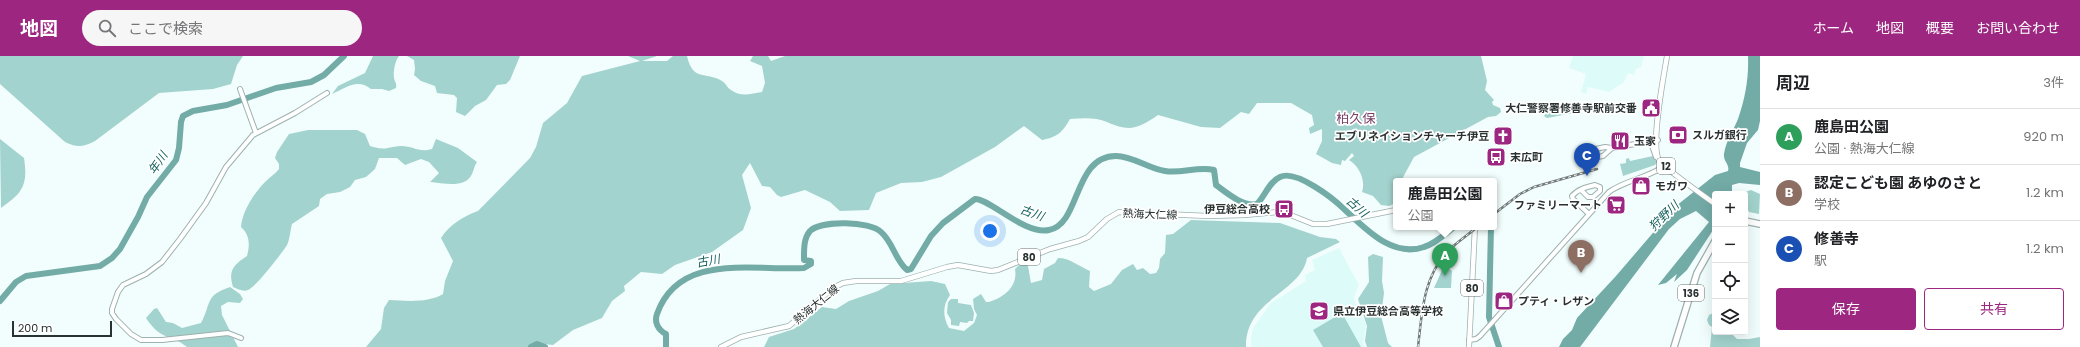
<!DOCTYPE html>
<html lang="ja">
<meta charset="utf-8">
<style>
body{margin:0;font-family:Poppins,"Noto Sans JP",sans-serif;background:#f6f6f6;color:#202124}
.controls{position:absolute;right:12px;bottom:12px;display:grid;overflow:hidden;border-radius:4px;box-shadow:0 4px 16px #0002}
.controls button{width:36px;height:36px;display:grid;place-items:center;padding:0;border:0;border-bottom:1px solid #e0e0e0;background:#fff;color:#202124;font:20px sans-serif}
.scale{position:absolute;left:12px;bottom:10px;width:100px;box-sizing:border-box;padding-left:4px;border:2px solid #2a3231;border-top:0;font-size:11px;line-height:14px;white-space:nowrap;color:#2a3231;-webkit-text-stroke:3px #fff;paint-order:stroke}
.you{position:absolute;left:990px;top:175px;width:14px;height:14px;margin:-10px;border:3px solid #fff;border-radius:50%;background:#1a73e8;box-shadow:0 0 0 6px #1a73e833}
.badge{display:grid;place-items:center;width:26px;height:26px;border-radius:50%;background:#9c2680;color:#fff;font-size:13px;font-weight:700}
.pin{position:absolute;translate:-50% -33px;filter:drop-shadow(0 1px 2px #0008)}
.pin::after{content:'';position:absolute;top:21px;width:14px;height:12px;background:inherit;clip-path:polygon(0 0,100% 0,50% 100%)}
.popup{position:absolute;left:1393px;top:122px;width:104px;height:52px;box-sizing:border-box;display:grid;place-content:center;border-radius:4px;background:#fff;filter:drop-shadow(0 1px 3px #0005);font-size:13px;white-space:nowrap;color:#757577}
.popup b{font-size:15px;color:#202124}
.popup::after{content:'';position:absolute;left:50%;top:100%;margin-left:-8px;border:8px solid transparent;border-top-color:#fff}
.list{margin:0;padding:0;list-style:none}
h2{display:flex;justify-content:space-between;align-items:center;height:52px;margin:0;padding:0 16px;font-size:17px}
h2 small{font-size:13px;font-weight:400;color:#757577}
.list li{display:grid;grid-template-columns:26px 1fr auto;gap:12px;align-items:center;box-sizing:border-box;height:56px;padding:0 16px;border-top:1px solid #e0e0e0}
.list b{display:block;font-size:15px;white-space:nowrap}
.list p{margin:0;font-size:13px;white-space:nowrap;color:#757577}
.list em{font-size:13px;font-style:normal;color:#757577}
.actions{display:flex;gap:8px;padding:12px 16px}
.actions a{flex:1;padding:9px 0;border:1px solid #9c2680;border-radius:4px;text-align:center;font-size:14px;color:#9c2680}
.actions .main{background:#9c2680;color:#fff}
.icon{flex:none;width:22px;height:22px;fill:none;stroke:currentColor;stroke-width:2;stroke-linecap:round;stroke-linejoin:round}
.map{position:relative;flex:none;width:1760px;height:291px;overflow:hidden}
header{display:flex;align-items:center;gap:24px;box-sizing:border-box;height:56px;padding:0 20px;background:#9c2680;color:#fff}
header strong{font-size:19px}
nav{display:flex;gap:22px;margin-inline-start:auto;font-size:14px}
.search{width:280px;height:36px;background:#f6f6f6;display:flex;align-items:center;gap:10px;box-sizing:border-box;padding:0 14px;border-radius:22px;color:#757577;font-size:15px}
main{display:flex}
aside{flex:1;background:#fff}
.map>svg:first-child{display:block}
.built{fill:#ddfcf9}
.green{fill:#a3d3ce}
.water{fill:#73aba7}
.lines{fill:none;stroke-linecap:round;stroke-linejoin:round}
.river{stroke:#73aba7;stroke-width:6}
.secondary-casing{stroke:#9db1af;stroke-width:6}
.primary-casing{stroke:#9db1af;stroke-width:6}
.highway-casing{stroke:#9db1af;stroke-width:8}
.secondary{stroke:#fff;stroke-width:4}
.primary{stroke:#fff;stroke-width:4.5}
.highway{stroke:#fff;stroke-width:5.5}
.rail-casing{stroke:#727b7a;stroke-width:2.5}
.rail{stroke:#fff;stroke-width:1;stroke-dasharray:3;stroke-linecap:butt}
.labels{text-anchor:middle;stroke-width:3.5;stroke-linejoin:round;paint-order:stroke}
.shield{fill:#fff;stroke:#6a706f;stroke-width:1}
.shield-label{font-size:10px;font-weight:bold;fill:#2a3231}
.poi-label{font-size:11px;font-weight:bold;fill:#2a3231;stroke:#fff;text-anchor:start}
.street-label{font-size:11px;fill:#2a3231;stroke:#fff}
.water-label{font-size:12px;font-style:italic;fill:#15635f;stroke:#fff}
.quarter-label{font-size:13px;fill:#793d67;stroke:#fff}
</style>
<header>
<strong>地図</strong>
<div class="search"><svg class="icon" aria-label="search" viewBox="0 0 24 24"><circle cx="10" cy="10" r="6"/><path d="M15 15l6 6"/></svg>ここで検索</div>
<nav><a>ホーム</a><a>地図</a><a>概要</a><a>お問い合わせ</a></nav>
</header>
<main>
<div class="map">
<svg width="1760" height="291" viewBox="0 0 1760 291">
<rect width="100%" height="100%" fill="#f2fefd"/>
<path class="built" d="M1573 0H1644L1641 11 1636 13 1634 19 1628 17 1624 26 1609 36 1588 31 1586 38 1581 36 1586 18 1569 12Z
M1339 192 1359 229 1355 238 1354 244 1366 269 1363 288 1365 291H1251V282L1253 272 1271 247 1306 225 1305 219 1315 214 1312 204Z"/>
<path class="green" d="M0 0H243L237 9 231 28 213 33 159 37 95 85C83 91 77 92 65 86L0 28Z
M373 0H399C395 5 393 16 394 22 395 27 397 27 396 32L389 35 382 33H371C357 22 346 32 332 38L338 30 365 17Z
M407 0H520L510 24 506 28 497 29 486 44 475 50 465 60 456 56 457 42 454 39 437 37 435 30 421 25 414 19 415 13 414 4Z
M628 0H657L642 5H667L673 0H687C693 26 705 15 722 25 726 27 727 32 731 34 740 41 751 38 762 36L765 27 762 10 750 5 753 0H768L771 5 785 0H1481L1487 25 1485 34 1494 44 1492 46 1493 49 1500 52 1501 56 1496 60 1488 61 1414 101 1401 125H1396V147L1389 150 1381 149 1373 140 1362 136C1366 124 1359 110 1349 104L1354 100 1352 97 1345 105 1342 104 1341 109 1332 107 1316 98 1322 85V73L1310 78 1309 72 1314 69 1312 59 1291 47H1257L1249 58 1241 56 1220 72 1201 71 1158 59C1138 73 1129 76 1107 66 1096 61 1082 62 1070 63 1062 77 1057 81 1042 84L1024 70 995 91 941 121 922 126 901 127 876 137 869 154 840 155 830 146 805 134 781 141 777 139 770 131 762 130 750 107 742 119 751 152 743 174 712 196 675 209 662 218 641 216 624 230 625 235 612 245 602 262 573 274 553 289 533 287 528 291H366L381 273 384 252 389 244C407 245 428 247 443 238L445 225 453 205 441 182C449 169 464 160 478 155L530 102 536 91 543 67 567 47 582 20 640 5Z
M1573 50 1576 52 1573 57 1547 62 1544 60 1546 57Z
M308 74H357L365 78 370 90C387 95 386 91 401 90 414 90 418 97 432 93L436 83 458 92 477 106C474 110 474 114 472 118 465 133 444 127 430 126L439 117 429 106 421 103 405 109 397 102H379L375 113 366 121 355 124 350 131 340 136 327 138 320 143 319 150 292 168C290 175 290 183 287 189 282 197 255 232 248 234 243 236 238 233 233 231 228 215 233 209 247 200 250 189 250 179 241 171 242 156 254 137 265 126 270 121 275 118 279 113V108L275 102 277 96 289 78Z
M0 83 24 102C28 129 23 137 1 152Z
M1653 100 1657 106 1655 109 1623 120 1620 108 1626 107V103L1629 102 1630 105Z
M1751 134 1760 138 1759 158 1749 156 1745 148V138L1742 137Z
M1191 164 1280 167 1320 181 1336 183 1340 186 1307 202C1301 237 1245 243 1246 291H764L769 281 794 273 822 251 836 253 849 245 878 235 890 228 931 225 945 228 950 239C942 250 943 261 949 272L964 275 974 267 977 259 974 253 973 243 981 238 986 246H989C1005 241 1018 230 1015 213L1020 208 1025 207 1028 210 1031 227 1042 224 1044 213 1055 207 1058 202C1070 202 1078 210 1090 215L1089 231 1094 235 1111 228 1122 214 1133 208 1137 214 1143 212 1150 218 1156 217 1159 212 1160 203 1165 197 1166 179 1173 178Z
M1373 198 1383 201 1382 225 1384 237 1381 260 1388 287 1392 291H1367L1365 285 1367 270 1358 243 1369 226 1368 201Z
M1446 211 1452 215 1451 232H1434L1443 212Z
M230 231 240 238 243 243 240 247 228 246 221 250 222 259 238 291H187C170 277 162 286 146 262L154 253 157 252 166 266 173 267 182 272 201 267C212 247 204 240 230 231Z
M951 243H958V247L971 249 974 257 973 265H969L967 267 960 266 959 270 951 269V264L947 257 948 246Z
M1715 256V276H1730L1737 283H1749L1760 281V291H1710L1712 271 1709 269 1707 264 1709 259Z
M1342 257 1361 291H1323L1313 274Z"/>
<path class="water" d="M1748 0H1760V65L1758 74 1747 87 1740 107V111L1760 116V129L1739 127 1732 129V138H1715V171L1687 214 1674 226 1677 218 1666 227 1658 229 1709 166 1696 155 1680 163 1669 173 1580 291H1559L1563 283 1572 274 1577 262 1616 220 1676 150 1715 119 1728 115C1730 109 1723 105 1724 98 1726 85 1733 75 1738 63 1745 43 1749 22 1748 0Z"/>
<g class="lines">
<path class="river" d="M1491 171 1489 261 1499 291
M0 245 16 226 26 220 100 210 112 202 120 193 138 161 147 141 176 104 179 92 181 66 183 60 193 55 227 49 276 32 311 26 324 19 344 0
M531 291 537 288 545 291
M666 291V278C658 274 654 266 657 258 679 196 753 215 804 212L811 208V205L804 204V201C804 192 804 182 810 175 821 164 870 165 881 176 893 186 895 204 907 214L911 213 931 180 943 167 975 143C989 142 1024 179 1049 174 1081 168 1073 100 1116 100 1133 100 1149 113 1165 115 1181 118 1198 110 1214 114L1216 129C1227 137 1243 151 1257 148 1265 140 1269 126 1280 121 1296 113 1334 143 1345 154 1366 173 1392 202 1424 191 1435 188 1445 178 1454 171"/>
<defs>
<path id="secondary" d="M240 33 256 77
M1650 84 1656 101
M1612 92 1605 91 1587 95 1586 98 1592 102 1603 100 1612 92 1658 84
M1581 134 1588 141H1593L1600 135V131L1595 129C1587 131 1578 133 1572 140L1573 143 1589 158
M241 282 228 277 162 284H141L131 278 116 263 112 257V253L118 236 123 229 146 218 162 206 180 183 206 147 226 111 253 79 295 57 327 37
M1469 284 1476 283 1480 280 1609 136C1625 124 1652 121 1665 109"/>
<path id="primary" d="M1667 0C1664 19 1650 89 1659 104 1666 114 1703 139 1715 148
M1474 125H1479
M721 291 741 281 789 270 833 232 843 227 856 225H901L947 211 958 209 991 215 998 214 1050 193 1079 185 1088 181 1107 163 1119 156 1208 160 1245 159 1278 156 1288 158 1313 168H1327L1396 154
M1469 291 1475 171"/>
<path id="highway" d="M1745 165 1760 168
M1674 291 1697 217 1715 185"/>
</defs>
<use href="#secondary" class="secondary-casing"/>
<use href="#primary" class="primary-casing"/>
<use href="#highway" class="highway-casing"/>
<use href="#secondary" class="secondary"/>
<use href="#primary" class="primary"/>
<use href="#highway" class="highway"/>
<defs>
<path id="rail" d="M1494 158 1520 138 1534 131 1597 113
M1418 291C1422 257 1423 221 1448 195 1457 186 1468 179 1477 171"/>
</defs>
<use href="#rail" class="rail-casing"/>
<use href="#rail" class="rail"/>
</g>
<defs>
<symbol id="civic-square" viewBox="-11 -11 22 22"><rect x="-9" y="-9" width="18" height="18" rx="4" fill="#9c2680" stroke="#fff"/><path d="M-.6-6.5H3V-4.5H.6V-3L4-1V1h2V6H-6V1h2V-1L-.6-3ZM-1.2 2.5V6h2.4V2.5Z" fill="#fff"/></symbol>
<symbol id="bank-square" viewBox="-11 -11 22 22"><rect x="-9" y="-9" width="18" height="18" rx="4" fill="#9c2680" stroke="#fff"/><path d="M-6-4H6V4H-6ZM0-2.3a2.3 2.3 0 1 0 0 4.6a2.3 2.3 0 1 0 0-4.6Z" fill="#fff"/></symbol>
<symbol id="church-square" viewBox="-11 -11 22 22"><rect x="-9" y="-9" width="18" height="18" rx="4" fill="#9c2680" stroke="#fff"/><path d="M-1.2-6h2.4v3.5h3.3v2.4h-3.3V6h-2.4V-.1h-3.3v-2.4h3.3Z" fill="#fff"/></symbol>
<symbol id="restaurant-square" viewBox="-11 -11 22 22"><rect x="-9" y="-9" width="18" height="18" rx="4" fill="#9c2680" stroke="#fff"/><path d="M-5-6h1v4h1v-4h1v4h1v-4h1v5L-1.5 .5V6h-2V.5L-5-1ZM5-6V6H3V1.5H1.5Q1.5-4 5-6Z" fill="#fff"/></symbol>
<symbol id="bus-square" viewBox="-11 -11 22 22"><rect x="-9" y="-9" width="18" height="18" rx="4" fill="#9c2680" stroke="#fff"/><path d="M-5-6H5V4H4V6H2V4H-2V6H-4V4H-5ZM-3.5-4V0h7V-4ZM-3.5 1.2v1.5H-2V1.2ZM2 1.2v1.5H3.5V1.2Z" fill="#fff"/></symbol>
<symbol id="shop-square" viewBox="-11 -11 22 22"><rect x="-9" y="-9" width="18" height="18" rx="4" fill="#9c2680" stroke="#fff"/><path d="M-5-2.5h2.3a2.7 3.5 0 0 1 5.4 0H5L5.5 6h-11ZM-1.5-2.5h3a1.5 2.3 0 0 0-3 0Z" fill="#fff"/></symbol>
<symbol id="supermarket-square" viewBox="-11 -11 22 22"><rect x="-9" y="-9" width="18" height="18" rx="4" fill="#9c2680" stroke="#fff"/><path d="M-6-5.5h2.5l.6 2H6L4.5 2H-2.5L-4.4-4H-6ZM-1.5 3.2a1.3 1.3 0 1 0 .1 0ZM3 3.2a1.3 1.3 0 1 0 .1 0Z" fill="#fff"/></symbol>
<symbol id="school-square" viewBox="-11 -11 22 22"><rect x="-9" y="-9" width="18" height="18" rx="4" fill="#9c2680" stroke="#fff"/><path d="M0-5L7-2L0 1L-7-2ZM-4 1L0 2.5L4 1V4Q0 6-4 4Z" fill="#fff"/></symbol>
</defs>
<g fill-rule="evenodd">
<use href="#civic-square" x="1640" y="41" width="22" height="22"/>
<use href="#bank-square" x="1667" y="68" width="22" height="22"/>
<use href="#church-square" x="1492" y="69" width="22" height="22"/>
<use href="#restaurant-square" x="1609" y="74" width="22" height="22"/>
<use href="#bus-square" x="1485" y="90" width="22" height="22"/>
<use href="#shop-square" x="1630" y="119" width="22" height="22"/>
<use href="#supermarket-square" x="1605" y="138" width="22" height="22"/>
<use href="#bus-square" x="1273" y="142" width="22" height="22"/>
<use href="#shop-square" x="1493" y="234" width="22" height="22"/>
<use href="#school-square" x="1308" y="244" width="22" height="22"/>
</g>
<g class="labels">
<g class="shield">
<rect x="1657" y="102" width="18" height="16" rx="3"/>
<rect x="1018" y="193" width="22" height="16" rx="3"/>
<rect x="1461" y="224" width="22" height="16" rx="3"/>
<rect x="1678" y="229" width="26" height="16" rx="3"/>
</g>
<g class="shield-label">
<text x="1666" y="114">12</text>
<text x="1029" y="205">80</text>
<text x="1472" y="236">80</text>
<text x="1691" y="241">136</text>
</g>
<g class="poi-label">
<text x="1637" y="56" text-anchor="end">大仁警察署修善寺駅前交番</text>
<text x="1692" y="83">スルガ銀行</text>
<text x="1489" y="84" text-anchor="end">エブリネイションチャーチ伊豆</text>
<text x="1634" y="89">玉家</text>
<text x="1510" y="105">末広町</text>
<text x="1655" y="134">モガワ</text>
<text x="1602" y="153" text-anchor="end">ファミリーマート</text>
<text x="1270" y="157" text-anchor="end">伊豆総合高校</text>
<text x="1518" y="249">プティ・レザン</text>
<text x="1333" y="259">県立伊豆総合高等学校</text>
</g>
<g class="street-label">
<text transform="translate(1150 158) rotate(2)" y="4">熱海大仁線</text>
<text transform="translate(816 248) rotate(-39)" y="4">熱海大仁線</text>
</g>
<g class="water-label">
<text transform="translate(158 107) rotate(-56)" y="4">年川</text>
<text transform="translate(1357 151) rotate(42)" y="4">古川</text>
<text transform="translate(1032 157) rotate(20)" y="4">古川</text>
<text transform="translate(1664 160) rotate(-44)" y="4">狩野川</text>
<text transform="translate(708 205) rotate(-10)" y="4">古川</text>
</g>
<g class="quarter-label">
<text x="1356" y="67">柏久保</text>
</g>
</g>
</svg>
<div class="controls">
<button>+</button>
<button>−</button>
<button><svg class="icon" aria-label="locate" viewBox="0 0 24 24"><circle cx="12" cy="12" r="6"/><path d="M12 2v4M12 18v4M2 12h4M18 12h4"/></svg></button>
<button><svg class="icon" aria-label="layers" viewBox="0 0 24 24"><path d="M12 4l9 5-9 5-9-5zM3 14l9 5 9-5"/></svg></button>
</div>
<div class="scale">200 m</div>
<div class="you"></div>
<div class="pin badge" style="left:1445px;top:220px;background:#2e9e5b">A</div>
<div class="popup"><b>鹿島田公園</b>公園</div>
<div class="pin badge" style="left:1581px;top:217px;background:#8d6e63">B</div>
<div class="pin badge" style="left:1587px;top:120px;background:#1a4fb4">C</div>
</div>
<aside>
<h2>周辺<small>3件</small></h2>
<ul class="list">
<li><span class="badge" style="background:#2e9e5b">A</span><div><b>鹿島田公園</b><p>公園 · 熱海大仁線</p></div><em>920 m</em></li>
<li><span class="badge" style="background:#8d6e63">B</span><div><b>認定こども園 あゆのさと</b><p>学校</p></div><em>1.2 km</em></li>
<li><span class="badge" style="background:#1a4fb4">C</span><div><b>修善寺</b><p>駅</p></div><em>1.2 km</em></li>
</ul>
<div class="actions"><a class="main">保存</a><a>共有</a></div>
</aside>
</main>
